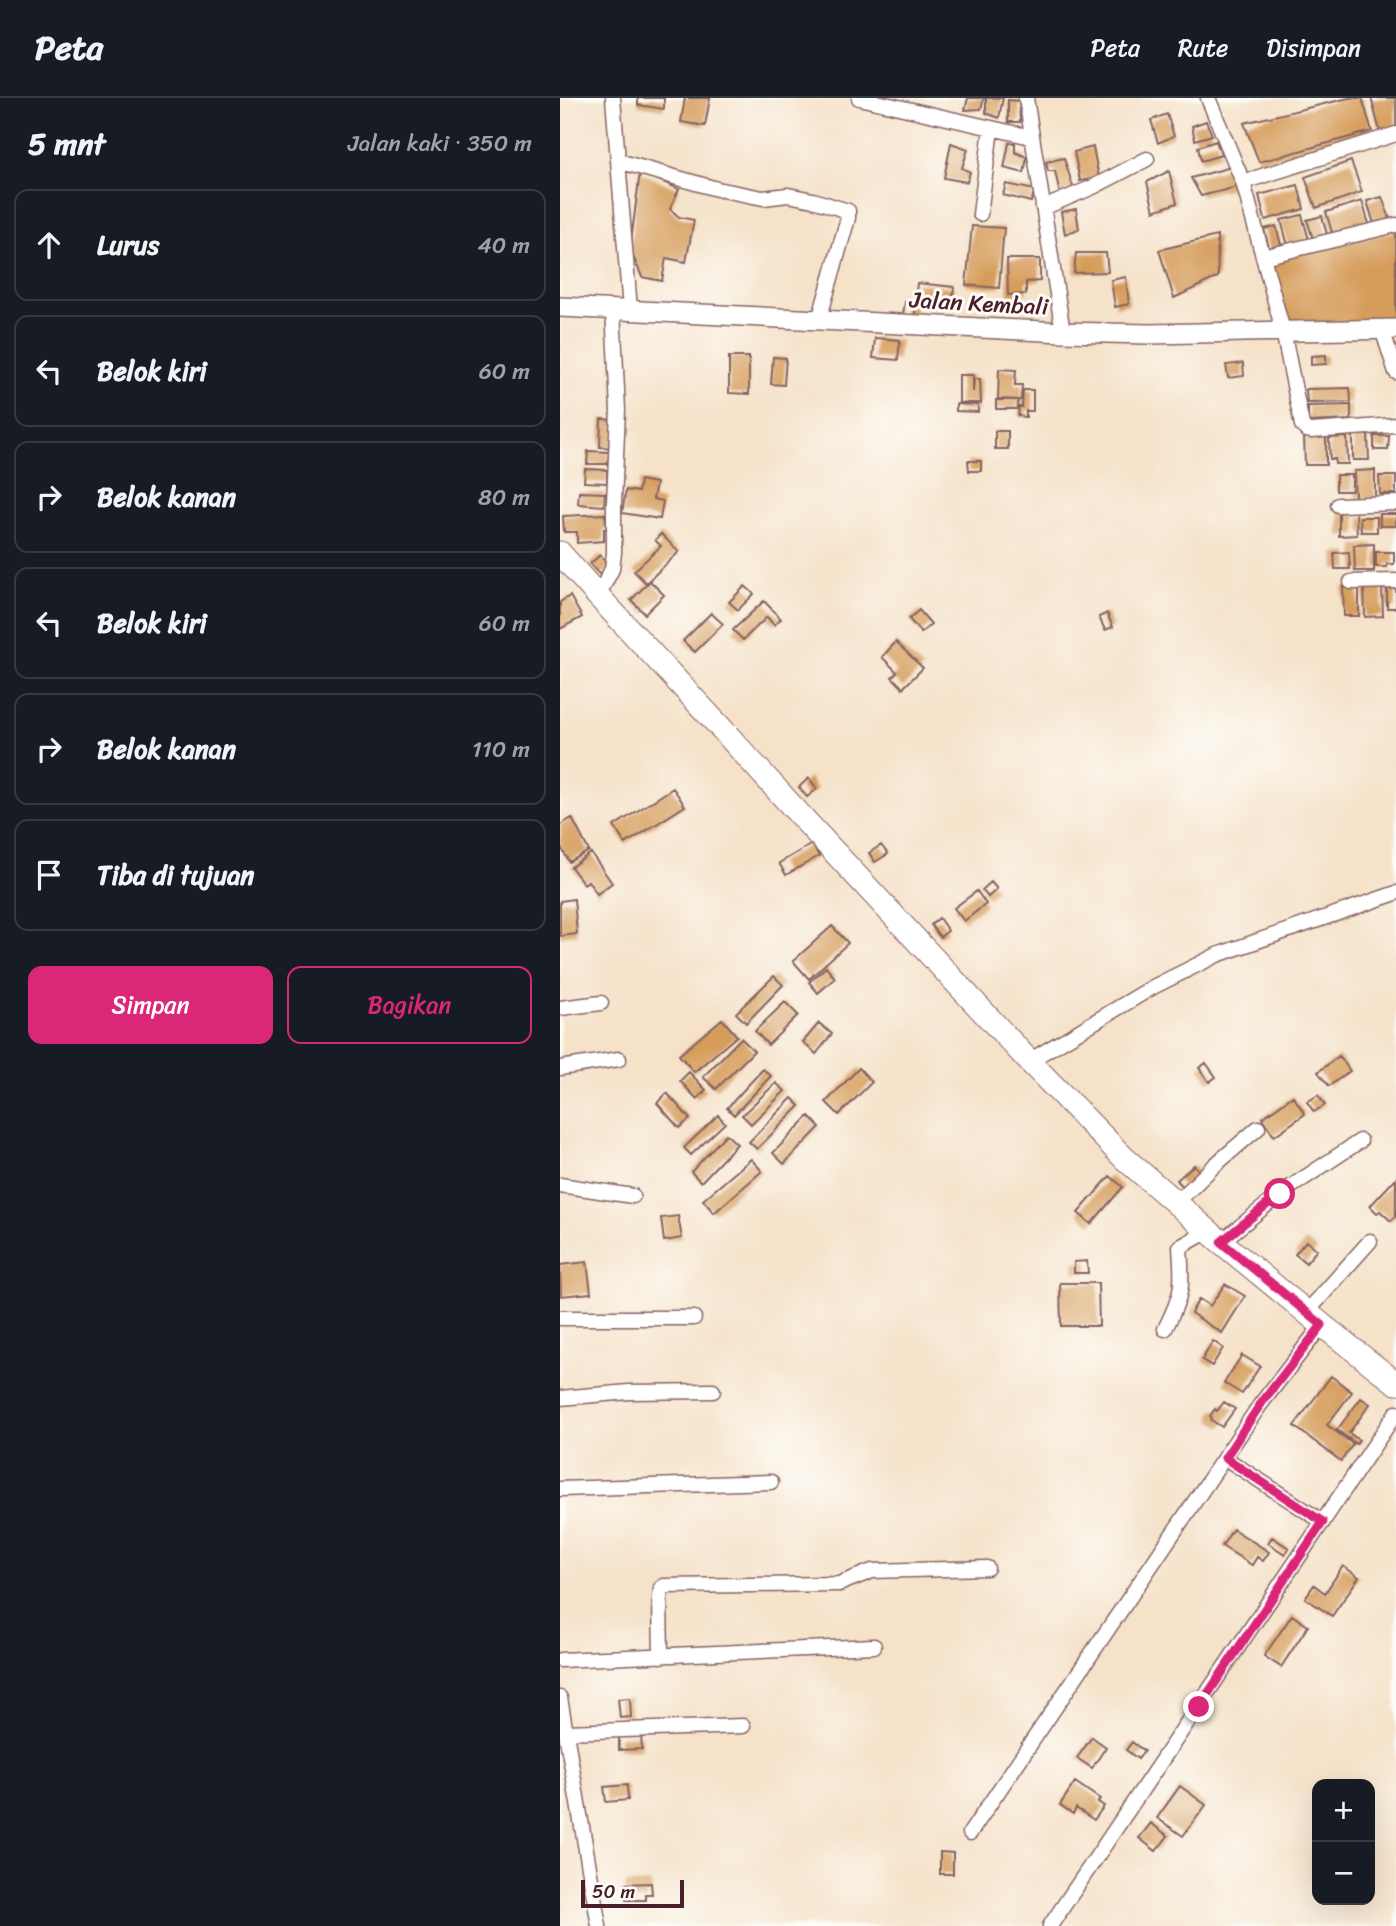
<!DOCTYPE html>
<html lang="id">
<meta charset="utf-8">
<style>
body{margin:0;font-family:Sriracha,sans-serif;background:#20242c;color:#f1f3f6}
.controls{position:absolute;right:21px;bottom:21px;display:grid;overflow:hidden;border-radius:14px;box-shadow:0 7px 28px #0002}
.controls button{width:63px;height:63px;display:grid;place-items:center;padding:0;border:0;border-bottom:2px solid #363941;background:#171b24;color:#f1f3f6;font:35px sans-serif}
.scale{position:absolute;left:21px;bottom:18px;width:103px;box-sizing:border-box;padding-left:7px;border:4px solid #4a1f2b;border-top:0;font-size:19px;line-height:24px;white-space:nowrap;color:#4a1f2b;-webkit-text-stroke:5px #fdfcf7;paint-order:stroke}
.stop{position:absolute;width:21px;height:21px;margin:-16px;border:5px solid #db2777;border-radius:50%;background:#fff}
.stop.end{background:#db2777;border-color:#fff;box-shadow:0 2px 7px #0008}
.list{margin:0;padding:0;list-style:none}
h2{display:flex;justify-content:space-between;align-items:center;height:91px;margin:0;padding:0 28px;font-size:30px}
h2 small{font-size:23px;font-weight:400;color:#9ea1a6}
.list li{display:grid;grid-template-columns:46px 1fr auto;gap:21px;align-items:center;box-sizing:border-box;height:112px;margin:0 14px 14px;padding:0 14px;border:2px solid #363941;border-radius:14px}
.list b{display:block;font-size:26px;white-space:nowrap}
.list em{font-size:23px;font-style:normal;color:#9ea1a6}
.actions{display:flex;gap:14px;padding:21px 28px}
.actions a{flex:1;padding:16px 0;border:2px solid #db2777;border-radius:14px;text-align:center;font-size:24px;color:#db2777}
.actions .main{background:#db2777;color:#fff}
.icon{flex:none;width:38px;height:38px;fill:none;stroke:currentColor;stroke-width:2;stroke-linecap:round;stroke-linejoin:round}
.map{position:relative;flex:none;width:836px;height:1828px;overflow:hidden}
header{display:flex;align-items:center;gap:42px;box-sizing:border-box;height:98px;padding:0 35px;background:#171b24;border-bottom:2px solid #363941}
header strong{font-size:33px}
nav{display:flex;gap:38px;margin-inline-start:auto;font-size:24px}
main{display:flex}
aside{flex:1;background:#171b24}
.map>svg:first-child{display:block}
.building{fill:#d69c5a}
.lines{fill:none;stroke-linecap:round;stroke-linejoin:round}
.street-casing{stroke:#866362;stroke-width:17}
.secondary-casing{stroke:#866362;stroke-width:22}
.primary-casing{stroke:#866362;stroke-width:25}
.street{stroke:#fff;stroke-width:14}
.secondary{stroke:#fff;stroke-width:19}
.primary{stroke:#fff;stroke-width:23}
.route{stroke:#db2777;stroke-width:9}
.labels{text-anchor:middle;stroke-width:6;stroke-linejoin:round;paint-order:stroke}
.street-label{font-size:23px;fill:#4a1f2b;stroke:#fdfcf7}
</style>
<header>
<strong>Peta</strong>
<nav><a>Peta</a><a>Rute</a><a>Disimpan</a></nav>
</header>
<main>
<aside>
<h2>5 mnt<small>Jalan kaki · 350 m</small></h2>
<ul class="list">
<li><svg class="icon" aria-label="ahead" viewBox="0 0 24 24"><path d="M12 20V5M6 11l6-6 6 6"/></svg><div><b>Lurus</b></div><em>40 m</em></li>
<li><svg class="icon" aria-label="left" viewBox="0 0 24 24"><path d="M17 20v-9H6M10 6l-5 5 5 5"/></svg><div><b>Belok kiri</b></div><em>60 m</em></li>
<li><svg class="icon" aria-label="right" viewBox="0 0 24 24"><path d="M7 20v-9h11M14 6l5 5-5 5"/></svg><div><b>Belok kanan</b></div><em>80 m</em></li>
<li><svg class="icon" aria-label="left" viewBox="0 0 24 24"><path d="M17 20v-9H6M10 6l-5 5 5 5"/></svg><div><b>Belok kiri</b></div><em>60 m</em></li>
<li><svg class="icon" aria-label="right" viewBox="0 0 24 24"><path d="M7 20v-9h11M14 6l5 5-5 5"/></svg><div><b>Belok kanan</b></div><em>110 m</em></li>
<li><svg class="icon" aria-label="arrive" viewBox="0 0 24 24"><path d="M6 21V4h12l-3 4 3 4H6"/></svg><div><b>Tiba di tujuan</b></div></li>
</ul>
<div class="actions"><a class="main">Simpan</a><a>Bagikan</a></div>
</aside>
<div class="map">
<svg width="836" height="1828" viewBox="0 0 836 1828">
<rect width="100%" height="100%" fill="#fdfcf7"/>
<filter id="ink" filterUnits="userSpaceOnUse"><feTurbulence type="fractalNoise" baseFrequency=".0143" numOctaves="2"/><feDisplacementMap in="SourceGraphic" scale="14" xChannelSelector="R" yChannelSelector="G"/><feConvolveMatrix kernelMatrix="1 2 1 2 8 2 1 2 1" color-interpolation-filters="sRGB"/></filter>
<filter id="wash" filterUnits="userSpaceOnUse"><feTurbulence type="fractalNoise" baseFrequency=".00686" numOctaves="4" result="noise"/><feDisplacementMap in="SourceGraphic" scale="28" xChannelSelector="R" yChannelSelector="G"/><feGaussianBlur stdDeviation="1.57" result="paint"/><feColorMatrix in="noise" values="0 0 0 0 0 0 0 0 0 0 0 0 0 0 0 0 0 1.4 0 .05"/><feComposite in="paint" operator="in"/></filter>
<g filter="url(#wash)">
<rect width="100%" height="100%" fill="#f5e2c9"/>
<g id="blocks">
<path class="building" d="M78 0H104V11L78 7Z
M125 0H150L145 28 121 24Z
M408 0H424L421 11 405 12Z
M426 0H443L439 20 426 15Z
M789 0H802L812 33 699 64 684 25Z
M811 0H836V32L821 37Z
M448 2 459 3 460 24H448Z
M607 16 614 38 598 45 591 22Z
M646 23 652 37 635 42 632 28Z
M656 43 661 57 641 63 638 49Z
M391 45 408 51 402 70 410 74 407 84 384 80Z
M449 45H455V54L467 59 464 75 444 70Z
M533 49 539 80 520 83 514 54Z
M504 60 514 92 500 96 495 73H488L486 64Z
M791 63 802 94 756 110 745 79Z
M675 68 677 89 641 98 631 80Z
M609 73 617 105 594 113 587 84Z
M80 74 119 91 110 111 119 119 134 122 126 164 106 160 102 183 82 179 70 151Z
M446 86 475 92 471 104 443 97Z
M738 87 744 111 705 122 699 97Z
M822 99 830 121 814 126 807 103Z
M802 103 809 126 773 138 766 114Z
M516 111 519 131 505 136 501 114Z
M742 117 749 142 728 148 721 122Z
M762 118 767 137 753 141 747 122Z
M412 128 444 130 439 190 406 187Z
M716 128 721 147 709 150 704 131Z
M836 133V221L727 228 709 162Z
M657 138 658 179 614 200 599 152Z
M516 155H546L548 174 514 175Z
M447 161H480V183L466 184V196L448 197Z
M566 179 569 206 555 209 551 182Z
M357 185 394 189 392 207 355 204Z
M345 204H355V218L343 217Z
M315 240 340 242 338 262 313 260Z
M766 257V266L751 267V258Z
M169 259H189V296L169 295Z
M213 259 226 260 224 287 211 286Z
M683 265 684 278 668 280 666 267Z
M439 271 456 272 455 287H462L461 302 438 301Z
M399 277H413V294L414 281H420L421 305H399Z
M790 290 791 304 747 305 746 291Z
M463 292H473V313H466V319L458 318 459 309H462Z
M436 302H458L457 311H436Z
M396 306 418 307V314L396 313Z
M791 307V322L748 324V308Z
M41 321 55 322 54 350 40 349Z
M435 333H448V351H435Z
M808 336 809 362H793V337Z
M814 338H829L828 352H814Z
M744 339H766V367H745Z
M787 339 788 366H775V361H770L769 340Z
M28 353 49 354 48 366H27Z
M408 363H421V373H409Z
M25 371 47 372V385L24 384Z
M815 372V400L795 401 794 373Z
M776 377H792V393H776Z
M819 378H836V396H820Z
M80 382 96 385 93 401 103 403 100 421 62 415 66 392 78 394Z
M19 394 45 395 44 408 18 406Z
M779 414H796L797 437 779 438Z
M45 416 47 431H44V443L17 445V434H4L3 418Z
M820 416H836V428H820Z
M800 419H817V434H801Z
M101 436 119 454 86 485 74 473 101 448 95 442Z
M814 446V473H795L794 447Z
M789 454 790 471H775L774 455Z
M816 454H834V466H827V469H816Z
M40 457 51 469 41 478 30 466Z
M90 483 104 497 85 516 71 502Z
M185 488 194 496 178 512 169 504Z
M822 488 823 518 805 519 804 489Z
M783 489H799V518H784Z
M836 490V510H827V491Z
M10 498 22 519 0 531V504Z
M204 503 221 521 214 527 207 519 183 542 173 532Z
M359 512 371 526 361 535 349 521Z
M151 515 163 526 135 554 123 543Z
M547 515 553 529 545 532 539 519Z
M336 544 363 570 343 590 332 579 337 574 322 559Z
M249 680 257 691 247 699 239 689Z
M113 690 125 708 65 746 54 728Z
M12 720 29 753 9 764 0 747V727Z
M252 746 259 758 226 777 219 765Z
M321 747 328 756 315 764 309 755Z
M31 755 52 785 37 796 28 783 24 786 11 769Z
M431 784 437 791 428 799 422 792Z
M417 793 426 806 404 823 394 810Z
M14 801 17 836 0 838V803Z
M379 820 388 833 380 839 371 827Z
M272 828 288 845 249 881 233 863Z
M266 869 275 880 258 895 249 884Z
M214 878 223 887 186 925 176 915Z
M225 904 238 917 208 947 195 933Z
M162 921 177 938 134 974 119 957Z
M259 925 272 936 256 956 243 944Z
M181 940 194 953 156 991 143 979Z
M779 958 790 973 769 988 758 974Z
M646 965 656 979 649 984 639 970Z
M299 970 312 984 279 1017 266 1004Z
M203 971 211 978 174 1017 167 1010Z
M129 974 146 992 137 1001 120 983Z
M216 985 225 993 191 1026 182 1017Z
M107 995 130 1021 119 1030 97 1005Z
M758 997 765 1007 754 1014 747 1004Z
M733 998 745 1016 714 1038 702 1020Z
M232 1000 240 1008 197 1051 189 1044Z
M158 1017 165 1025 131 1057 124 1050Z
M249 1018 260 1029 224 1066 213 1055Z
M166 1036 177 1046 141 1084 131 1074Z
M191 1061 202 1073 154 1115 143 1102Z
M634 1067 643 1077 626 1092 617 1082Z
M550 1078 563 1089 531 1126 518 1115Z
M836 1080V1118L831 1123 820 1113 817 1115 810 1108Z
M118 1118 122 1140 104 1143 101 1120Z
M746 1143 757 1152 746 1165 735 1156Z
M527 1163 528 1175H514V1164Z
M27 1164 31 1195 1 1198 0 1167Z
M500 1185H538L539 1228H501Z
M665 1186 685 1198 662 1235 631 1215 639 1201 650 1208Z
M653 1243 663 1250 652 1268 642 1262Z
M682 1257 700 1268 682 1296 664 1285Z
M771 1278 792 1294 767 1327 793 1346 781 1363 734 1328Z
M801 1300 810 1306 789 1335 799 1342 796 1346 777 1332Z
M664 1304 675 1311 662 1329 651 1322 652 1320 650 1318 655 1311 657 1313Z
M673 1431 709 1454 703 1463 697 1459 692 1467 662 1448Z
M712 1439 729 1450 725 1456 708 1445Z
M783 1468 799 1479 772 1518 745 1500 754 1487 765 1495Z
M732 1517 748 1528 721 1569 704 1558Z
M70 1600 71 1619 60 1620 58 1601Z
M81 1637 82 1651 59 1652V1638Z
M532 1639 546 1649 532 1670 517 1660Z
M572 1644 584 1653 578 1661 566 1652Z
M515 1684 540 1701 538 1704 544 1708 534 1722 516 1710 513 1716 500 1707Z
M67 1687 68 1702 46 1704 44 1689Z
M620 1688 646 1707 623 1738 597 1720Z
M591 1725 608 1738 596 1753 579 1740Z
M380 1754 393 1755V1776H380Z
M91 1785 92 1796H86V1802H66L65 1786Z"/>
</g>
</g>
<g filter="url(#ink)">
<use href="#blocks" fill-opacity="0" stroke="#866362" stroke-width="2"/>
<g class="lines">
<defs>
<path id="street" d="M53 0 70 212
M299 0 471 39
M466 0 503 234
M648 0 683 84
M836 36 683 84 723 233 742 327 746 332 751 333 836 327
M58 63 157 91 203 100 228 97 253 102 288 113V120L259 222
M483 110 533 89 587 61
M420 116 431 31
M703 159 836 127
M822 231 836 274
M778 407 836 405
M791 484 836 483
M38 498 52 471 54 455V404L58 312 53 211
M0 910 41 905
M469 963 593 889 657 857 836 795
M0 970 59 961
M0 1087 73 1098
M616 1105 655 1067 698 1030
M661 1144 720 1096 800 1043
M747 1214 810 1143
M0 1220H134
M605 1231C623 1195 623 1189 620 1149L648 1133
M0 1300 69 1294 153 1293
M665 1360 763 1424
M0 1391 211 1384
M101 1558 100 1501 101 1490 104 1488 279 1486 312 1473 427 1470
M0 1562 314 1548
M0 1600 39 1828
M5 1634 183 1628
M410 1735 700 1307 762 1227
M490 1828 836 1315"/>
<path id="secondary" d="M0 209 503 234 589 236 836 231"/>
<path id="primary" d="M0 455 38 498 161 630 239 716 469 963 564 1060 661 1144 762 1227 836 1285"/>
</defs>
<use href="#street" class="street-casing"/>
<use href="#secondary" class="secondary-casing"/>
<use href="#primary" class="primary-casing"/>
<use href="#street" class="street"/>
<use href="#secondary" class="secondary"/>
<use href="#primary" class="primary"/>
</g>
</g>
<g class="lines" filter="url(#ink)">
<path class="route" d="M639 1609 763 1424 665 1360 700 1307 762 1227 661 1144 720 1096"/>
</g>
<g class="labels">
<g class="street-label">
<text transform="translate(419 205) rotate(3)" y="8">Jalan Kembali</text>
</g>
</g>
</svg>
<div class="controls">
<button>+</button>
<button>−</button>
</div>
<div class="scale">50 m</div>
<div class="stop" style="left:720px;top:1096px"></div>
<div class="stop end" style="left:639px;top:1609px"></div>
</div>
</main>
